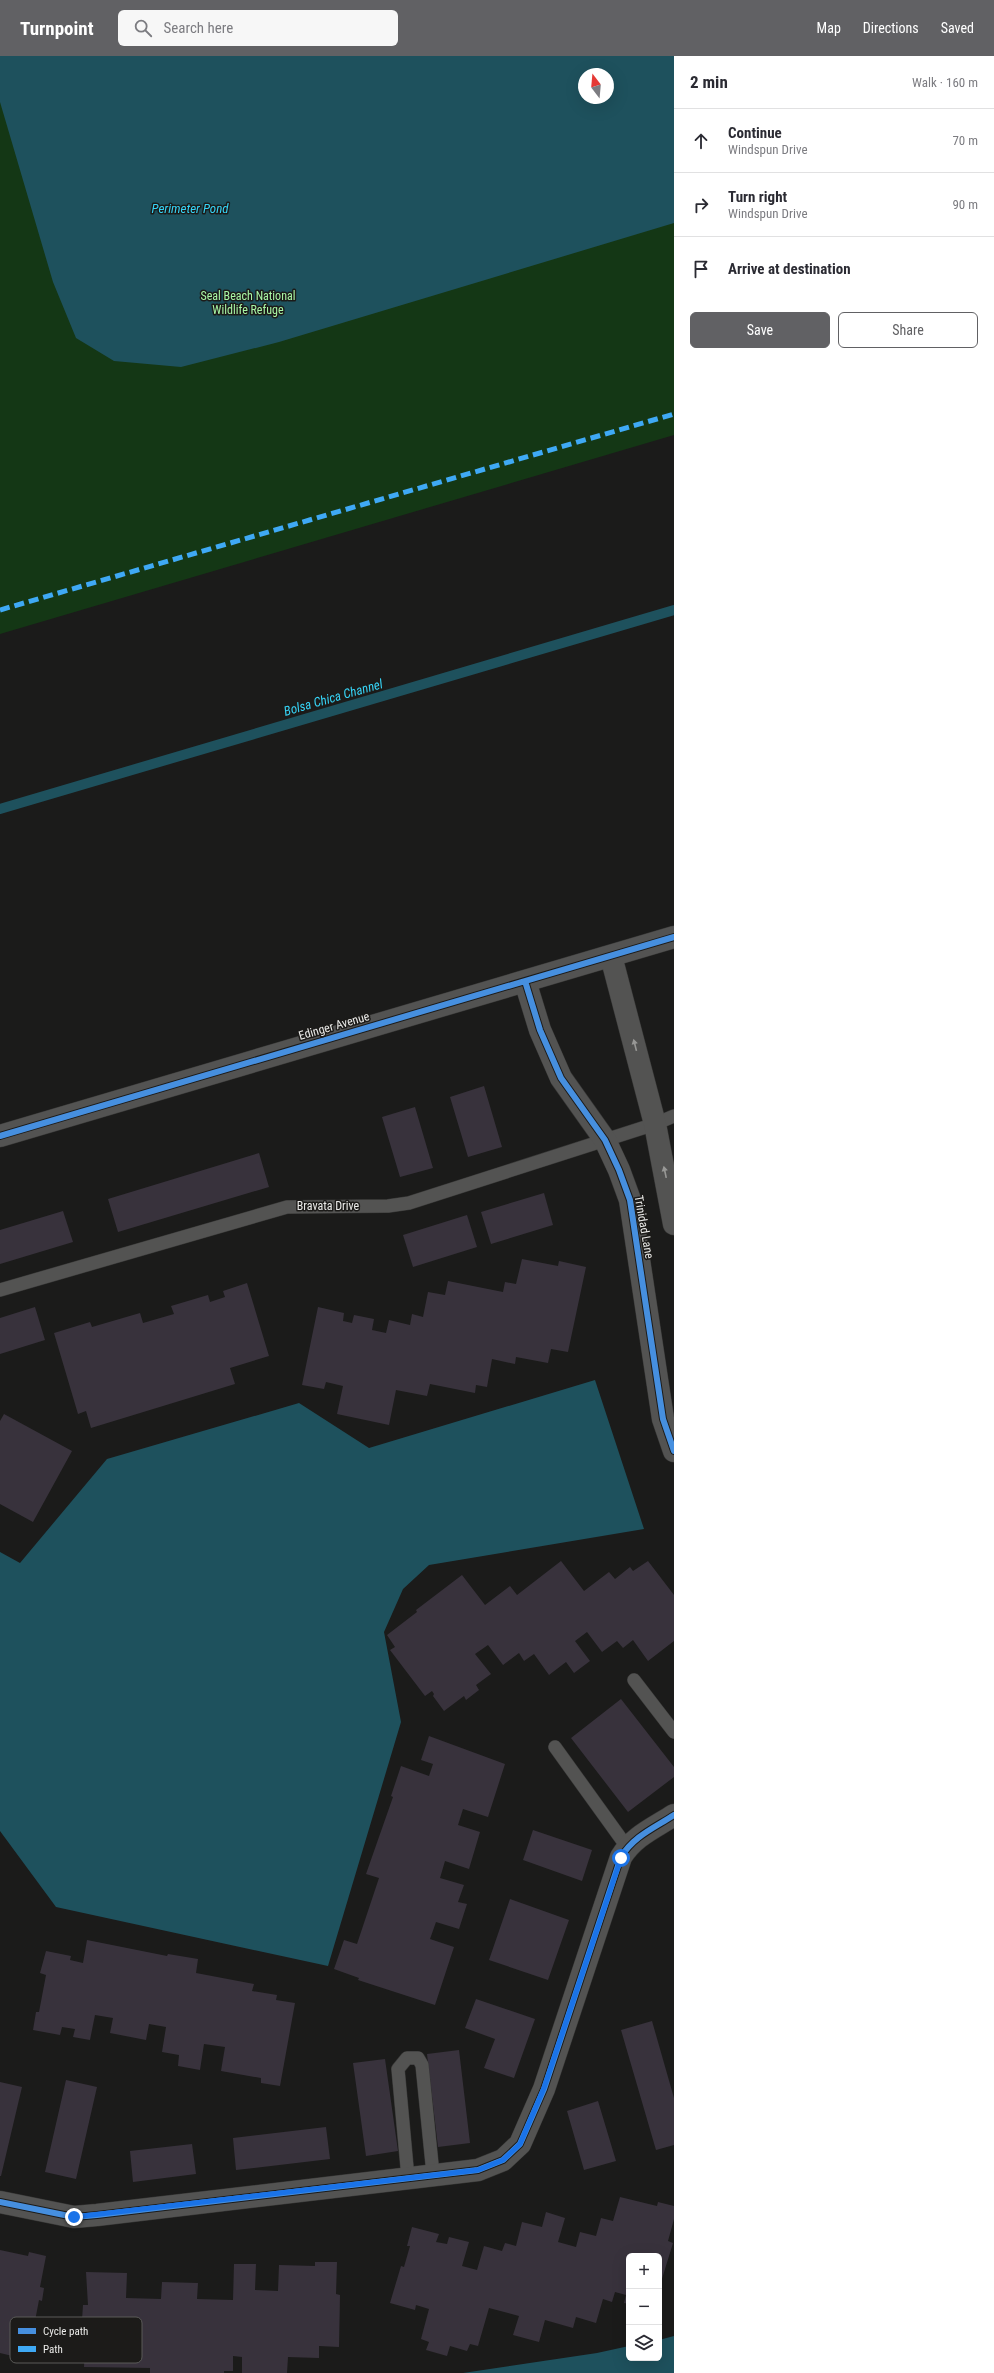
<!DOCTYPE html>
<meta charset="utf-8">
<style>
body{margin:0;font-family:"Roboto Condensed",sans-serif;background:#f7f7f7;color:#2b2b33}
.controls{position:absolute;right:12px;bottom:12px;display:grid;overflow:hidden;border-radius:6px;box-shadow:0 4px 16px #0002}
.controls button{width:36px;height:36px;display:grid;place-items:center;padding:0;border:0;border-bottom:1px solid #e1e1e2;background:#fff;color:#2b2b33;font:20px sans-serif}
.compass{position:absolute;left:578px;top:12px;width:36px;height:36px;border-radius:50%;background:#fff;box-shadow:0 4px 16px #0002;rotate:344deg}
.stop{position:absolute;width:12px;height:12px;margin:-9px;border:3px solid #1a73e8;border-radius:50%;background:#fff}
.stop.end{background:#1a73e8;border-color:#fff;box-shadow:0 1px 4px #0008}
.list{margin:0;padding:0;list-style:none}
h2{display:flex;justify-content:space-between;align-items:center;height:52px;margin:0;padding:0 16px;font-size:17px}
h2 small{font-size:13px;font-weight:400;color:#7c7c81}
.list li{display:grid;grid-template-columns:26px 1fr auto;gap:12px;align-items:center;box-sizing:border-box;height:64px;padding:0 16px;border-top:1px solid #e1e1e2}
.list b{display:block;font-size:15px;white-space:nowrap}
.list p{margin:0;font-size:13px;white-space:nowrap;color:#7c7c81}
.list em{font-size:13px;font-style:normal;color:#7c7c81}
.actions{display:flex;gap:8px;padding:12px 16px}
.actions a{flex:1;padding:9px 0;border:1px solid #616164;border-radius:6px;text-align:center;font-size:14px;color:#616164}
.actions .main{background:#616164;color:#fff}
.icon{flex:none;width:22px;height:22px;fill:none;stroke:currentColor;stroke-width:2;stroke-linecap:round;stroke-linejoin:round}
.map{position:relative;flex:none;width:674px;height:2317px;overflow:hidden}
header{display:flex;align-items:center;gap:24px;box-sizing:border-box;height:56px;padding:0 20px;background:#616164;color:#fff}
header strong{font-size:19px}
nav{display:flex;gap:22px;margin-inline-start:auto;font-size:14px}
.search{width:280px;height:36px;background:#f7f7f7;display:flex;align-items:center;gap:10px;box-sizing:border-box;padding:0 14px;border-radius:6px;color:#7c7c81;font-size:15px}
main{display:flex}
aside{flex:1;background:#fff}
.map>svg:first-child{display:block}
.green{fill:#143715;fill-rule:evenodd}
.water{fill:#1e515d;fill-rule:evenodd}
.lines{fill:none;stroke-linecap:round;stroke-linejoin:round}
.stream{stroke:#1e515d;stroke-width:10}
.building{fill:#38323c}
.lane-casing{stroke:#373736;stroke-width:14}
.street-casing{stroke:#373736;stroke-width:23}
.secondary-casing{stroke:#373736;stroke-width:23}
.lane{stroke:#535352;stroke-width:13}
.street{stroke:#535352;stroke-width:22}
.secondary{stroke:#535352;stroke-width:22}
.quiet{stroke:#3fa9f5;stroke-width:5;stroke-dasharray:10 5;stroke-linecap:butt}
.cycleway-casing{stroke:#1c1b19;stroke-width:8}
.cycleway{stroke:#468fdf;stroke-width:6}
.oneway{fill:#989896}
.route{stroke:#1a73e8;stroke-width:5}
.labels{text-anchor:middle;stroke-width:3;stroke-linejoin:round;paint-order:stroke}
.park-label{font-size:12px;fill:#a9f7a6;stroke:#1c1b19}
.street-label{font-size:12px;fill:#ececea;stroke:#1c1b19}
.water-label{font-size:13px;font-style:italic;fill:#36d5f8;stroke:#1c1b19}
.key{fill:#1c1b19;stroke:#5a5a58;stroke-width:1}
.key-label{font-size:11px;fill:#ececea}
</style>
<header>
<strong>Turnpoint</strong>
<div class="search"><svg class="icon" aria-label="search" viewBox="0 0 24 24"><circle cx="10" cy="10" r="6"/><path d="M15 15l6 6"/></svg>Search here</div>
<nav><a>Map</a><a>Directions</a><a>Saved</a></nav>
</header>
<main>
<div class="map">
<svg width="674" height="2317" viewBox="0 0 674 2317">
<rect width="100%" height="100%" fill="#1b1b1a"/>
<path class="green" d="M0 0H674V379L0 578ZM584 18H608V42H584Z"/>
<path class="water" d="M0 0H674V167L279 286 181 311 114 305 76 282 53 226 0 46ZM584 18H608V42H584Z
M595 1324 644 1473 429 1509 403 1533 384 1576 401 1666 328 1910 56 1851 0 1775V1496L20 1507 107 1403 299 1347 369 1392Z
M674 2280V2317H463L597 2297 629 2290V2302H659V2284Z"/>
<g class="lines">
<path class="stream" d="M0 753 674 554"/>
</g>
<path class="building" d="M484 1030 502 1091 468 1101 450 1041Z
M415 1051 433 1112 400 1121 382 1061Z
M259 1097 269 1131 118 1176 108 1143Z
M544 1137 553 1169 491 1188 481 1156Z
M63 1155 73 1186 0 1208V1174Z
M467 1159 477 1191 413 1211 403 1179Z
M522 1203 558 1210 559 1205 586 1211 568 1296 551 1293 548 1307 516 1301 515 1308 492 1303 487 1331 476 1329 475 1337 430 1328 427 1340 396 1334 389 1369 337 1358 343 1330 326 1326 324 1333 302 1329 318 1251 344 1257 343 1265 352 1267 354 1259 374 1263 372 1274 386 1277 389 1264 410 1269 412 1258 423 1261 428 1236 445 1239 448 1225 503 1236 505 1226 516 1228Z
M247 1227 269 1300 230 1312 235 1328 91 1372 86 1355 78 1358 54 1277 90 1266 92 1271 140 1257 143 1267 174 1258 171 1250 208 1239 210 1246 225 1241 223 1235Z
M35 1251 45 1284 0 1298V1262Z
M4 1358 72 1395 33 1466 0 1448V1365Z
M561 1505 584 1535 609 1516 615 1523 630 1511 633 1515 648 1505 674 1539V1585L648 1605 633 1584 623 1592 617 1585 602 1596 587 1576 575 1585 590 1605 574 1617 566 1606 549 1619 534 1598 524 1605 519 1597 503 1609 488 1589 475 1598 491 1618 476 1629 479 1634 466 1644 464 1640 444 1655 433 1640 434 1638 432 1635 425 1640 390 1594 395 1591 387 1579 417 1556 416 1554 462 1519 485 1549 510 1530 517 1539Z
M621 1643 674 1711V1721L628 1756 571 1682Z
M429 1680 505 1708 488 1761 463 1753 458 1769 480 1776 469 1813 445 1805 440 1822 464 1829 458 1846 467 1848 459 1873 436 1866 430 1883 454 1891 435 1949 358 1924 359 1922 334 1913 344 1884 357 1888 379 1822 366 1818 393 1741 391 1740 401 1710 429 1720 433 1708 421 1704Z
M533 1774 592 1794 582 1825 523 1804Z
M510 1843 569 1864 548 1924 489 1904Z
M87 1884 167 1900 168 1898 198 1903 196 1917 254 1928 252 1935 277 1939 276 1944 295 1947 280 2030 261 2027V2022L221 2015 225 1991 204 1988 200 2014 178 2010 179 1999 162 1996 166 1971 149 1968 146 1984 110 1977 113 1962 95 1959 90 1984 73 1981 75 1973 62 1971 60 1979 33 1974 36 1956H39L46 1919 40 1917 46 1895 71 1900 70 1904 83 1907Z
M476 1943 535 1963 514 2022 484 2012 495 1983 465 1972Z
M652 1965 674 2042V2089L656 2094 621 1974Z
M459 1994 470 2087 438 2091 427 1998Z
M385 2003 398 2095 366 2100 353 2007Z
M66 2024 97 2031 76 2123 45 2116Z
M0 2026 22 2031 1 2120H0Z
M598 2045 616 2105 584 2114 567 2055Z
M326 2071 330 2103 236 2114 233 2082Z
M192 2088 196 2118 133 2126 130 2095Z
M620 2141 657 2150 658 2146 674 2150V2163L668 2185 673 2187 661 2226H659V2200H629V2248L624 2247 626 2239 615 2236 612 2246 603 2243 596 2267 576 2261 573 2272 545 2264 539 2286 513 2279 519 2260 489 2252 478 2290 470 2288 467 2295 450 2290 447 2300 426 2294 429 2286 421 2283 429 2253 416 2249 415 2254 390 2247 401 2210 404 2211 410 2190H407L412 2171 439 2178 436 2186 447 2188 449 2181 469 2186 462 2210 477 2214 484 2190 502 2195 505 2187 516 2190 522 2166 542 2171 546 2156 565 2162 558 2186 576 2191 580 2176 596 2180 601 2162 613 2165Z
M0 2194 28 2200 29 2196 46 2200 40 2231 44 2232 42 2245 39 2244 35 2265H38L35 2276 31 2275 25 2303 0 2297Z
M315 2206H337L336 2238 340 2239 339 2291 319 2290V2302L288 2301 287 2317H242V2301L233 2300V2315H224V2317H150V2312L84 2311 85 2284H81L85 2264H82L83 2249H88L86 2216 127 2217 126 2242 161 2243 162 2226 198 2227 197 2243 233 2244 234 2208H256L255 2234 278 2235 279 2209 315 2210Z"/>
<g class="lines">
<defs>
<path id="lane" d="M0 1234 287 1151 388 1150 409 1147 655 1068 674 1060
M634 1624 674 1676
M555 1691 627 1791
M408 2122 398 2013 407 2002H418L422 2009 433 2118"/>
<path id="street" d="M0 2146 74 2161 97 2159 478 2114 503 2104 520 2088 544 2033 621 1801C634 1780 654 1772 674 1759"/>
<path id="secondary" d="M611 900 655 1068 674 1168
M525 925 540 974 561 1022 605 1084 619 1114 630 1144 663 1363 674 1395
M0 1080 674 881"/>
</defs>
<use href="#lane" class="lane-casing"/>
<use href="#street" class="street-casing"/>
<use href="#secondary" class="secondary-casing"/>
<use href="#lane" class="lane"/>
<use href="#street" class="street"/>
<use href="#secondary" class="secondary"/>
<path class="quiet" d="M0 554 674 358"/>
<defs>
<path id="cycleway" d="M525 925 540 974 561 1022 605 1084 619 1114 630 1144 663 1363 674 1395
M0 1080 674 881
M0 2146 74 2161 97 2159 478 2114 503 2104 520 2088 544 2033 621 1801C634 1780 654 1772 674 1759"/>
</defs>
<use href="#cycleway" class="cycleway-casing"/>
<use href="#cycleway" class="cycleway"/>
</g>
<defs><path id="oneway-solid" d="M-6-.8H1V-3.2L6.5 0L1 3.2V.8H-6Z"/></defs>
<g class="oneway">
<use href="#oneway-solid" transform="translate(635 989) rotate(-104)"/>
<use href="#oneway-solid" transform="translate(665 1116) rotate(-102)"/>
</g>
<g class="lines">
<path class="route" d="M74 2161 478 2114 503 2104 520 2088 544 2032 621 1802"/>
</g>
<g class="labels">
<g class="park-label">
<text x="248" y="244">Seal Beach National<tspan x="248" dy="14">Wildlife Refuge</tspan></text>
</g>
<g class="street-label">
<text transform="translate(334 970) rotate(-16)" y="4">Edinger Avenue</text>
<text x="328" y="1154">Bravata Drive</text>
<text transform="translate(644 1171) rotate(80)" y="4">Trinidad Lane</text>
</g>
<g class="water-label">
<text x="190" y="157">Perimeter Pond</text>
<text transform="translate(333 641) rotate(-16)" y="5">Bolsa Chica Channel</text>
</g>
</g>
<rect x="10" y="2261" width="132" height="46" rx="6" class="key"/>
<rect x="18" y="2272" width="18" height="6" fill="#468fdf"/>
<rect x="18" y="2290" width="18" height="6" fill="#3fa9f5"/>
<g class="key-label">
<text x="43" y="2279">Cycle path</text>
<text x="43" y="2297">Path</text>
</g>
</svg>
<div class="controls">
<button>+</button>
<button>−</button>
<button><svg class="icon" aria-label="layers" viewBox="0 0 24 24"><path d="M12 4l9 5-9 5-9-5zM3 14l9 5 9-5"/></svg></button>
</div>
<svg class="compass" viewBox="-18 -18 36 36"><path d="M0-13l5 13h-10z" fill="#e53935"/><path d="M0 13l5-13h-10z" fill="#7c7c81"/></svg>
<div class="stop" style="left:621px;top:1802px"></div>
<div class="stop end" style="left:74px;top:2161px"></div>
</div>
<aside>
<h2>2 min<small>Walk · 160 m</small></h2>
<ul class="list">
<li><svg class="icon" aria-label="ahead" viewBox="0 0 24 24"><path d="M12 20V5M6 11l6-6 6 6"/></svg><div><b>Continue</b><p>Windspun Drive</p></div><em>70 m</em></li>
<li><svg class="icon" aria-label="right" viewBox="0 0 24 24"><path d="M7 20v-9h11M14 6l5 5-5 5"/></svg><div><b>Turn right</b><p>Windspun Drive</p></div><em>90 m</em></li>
<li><svg class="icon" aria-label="arrive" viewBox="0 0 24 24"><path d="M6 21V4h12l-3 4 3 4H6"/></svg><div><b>Arrive at destination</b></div></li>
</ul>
<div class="actions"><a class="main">Save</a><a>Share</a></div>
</aside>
</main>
